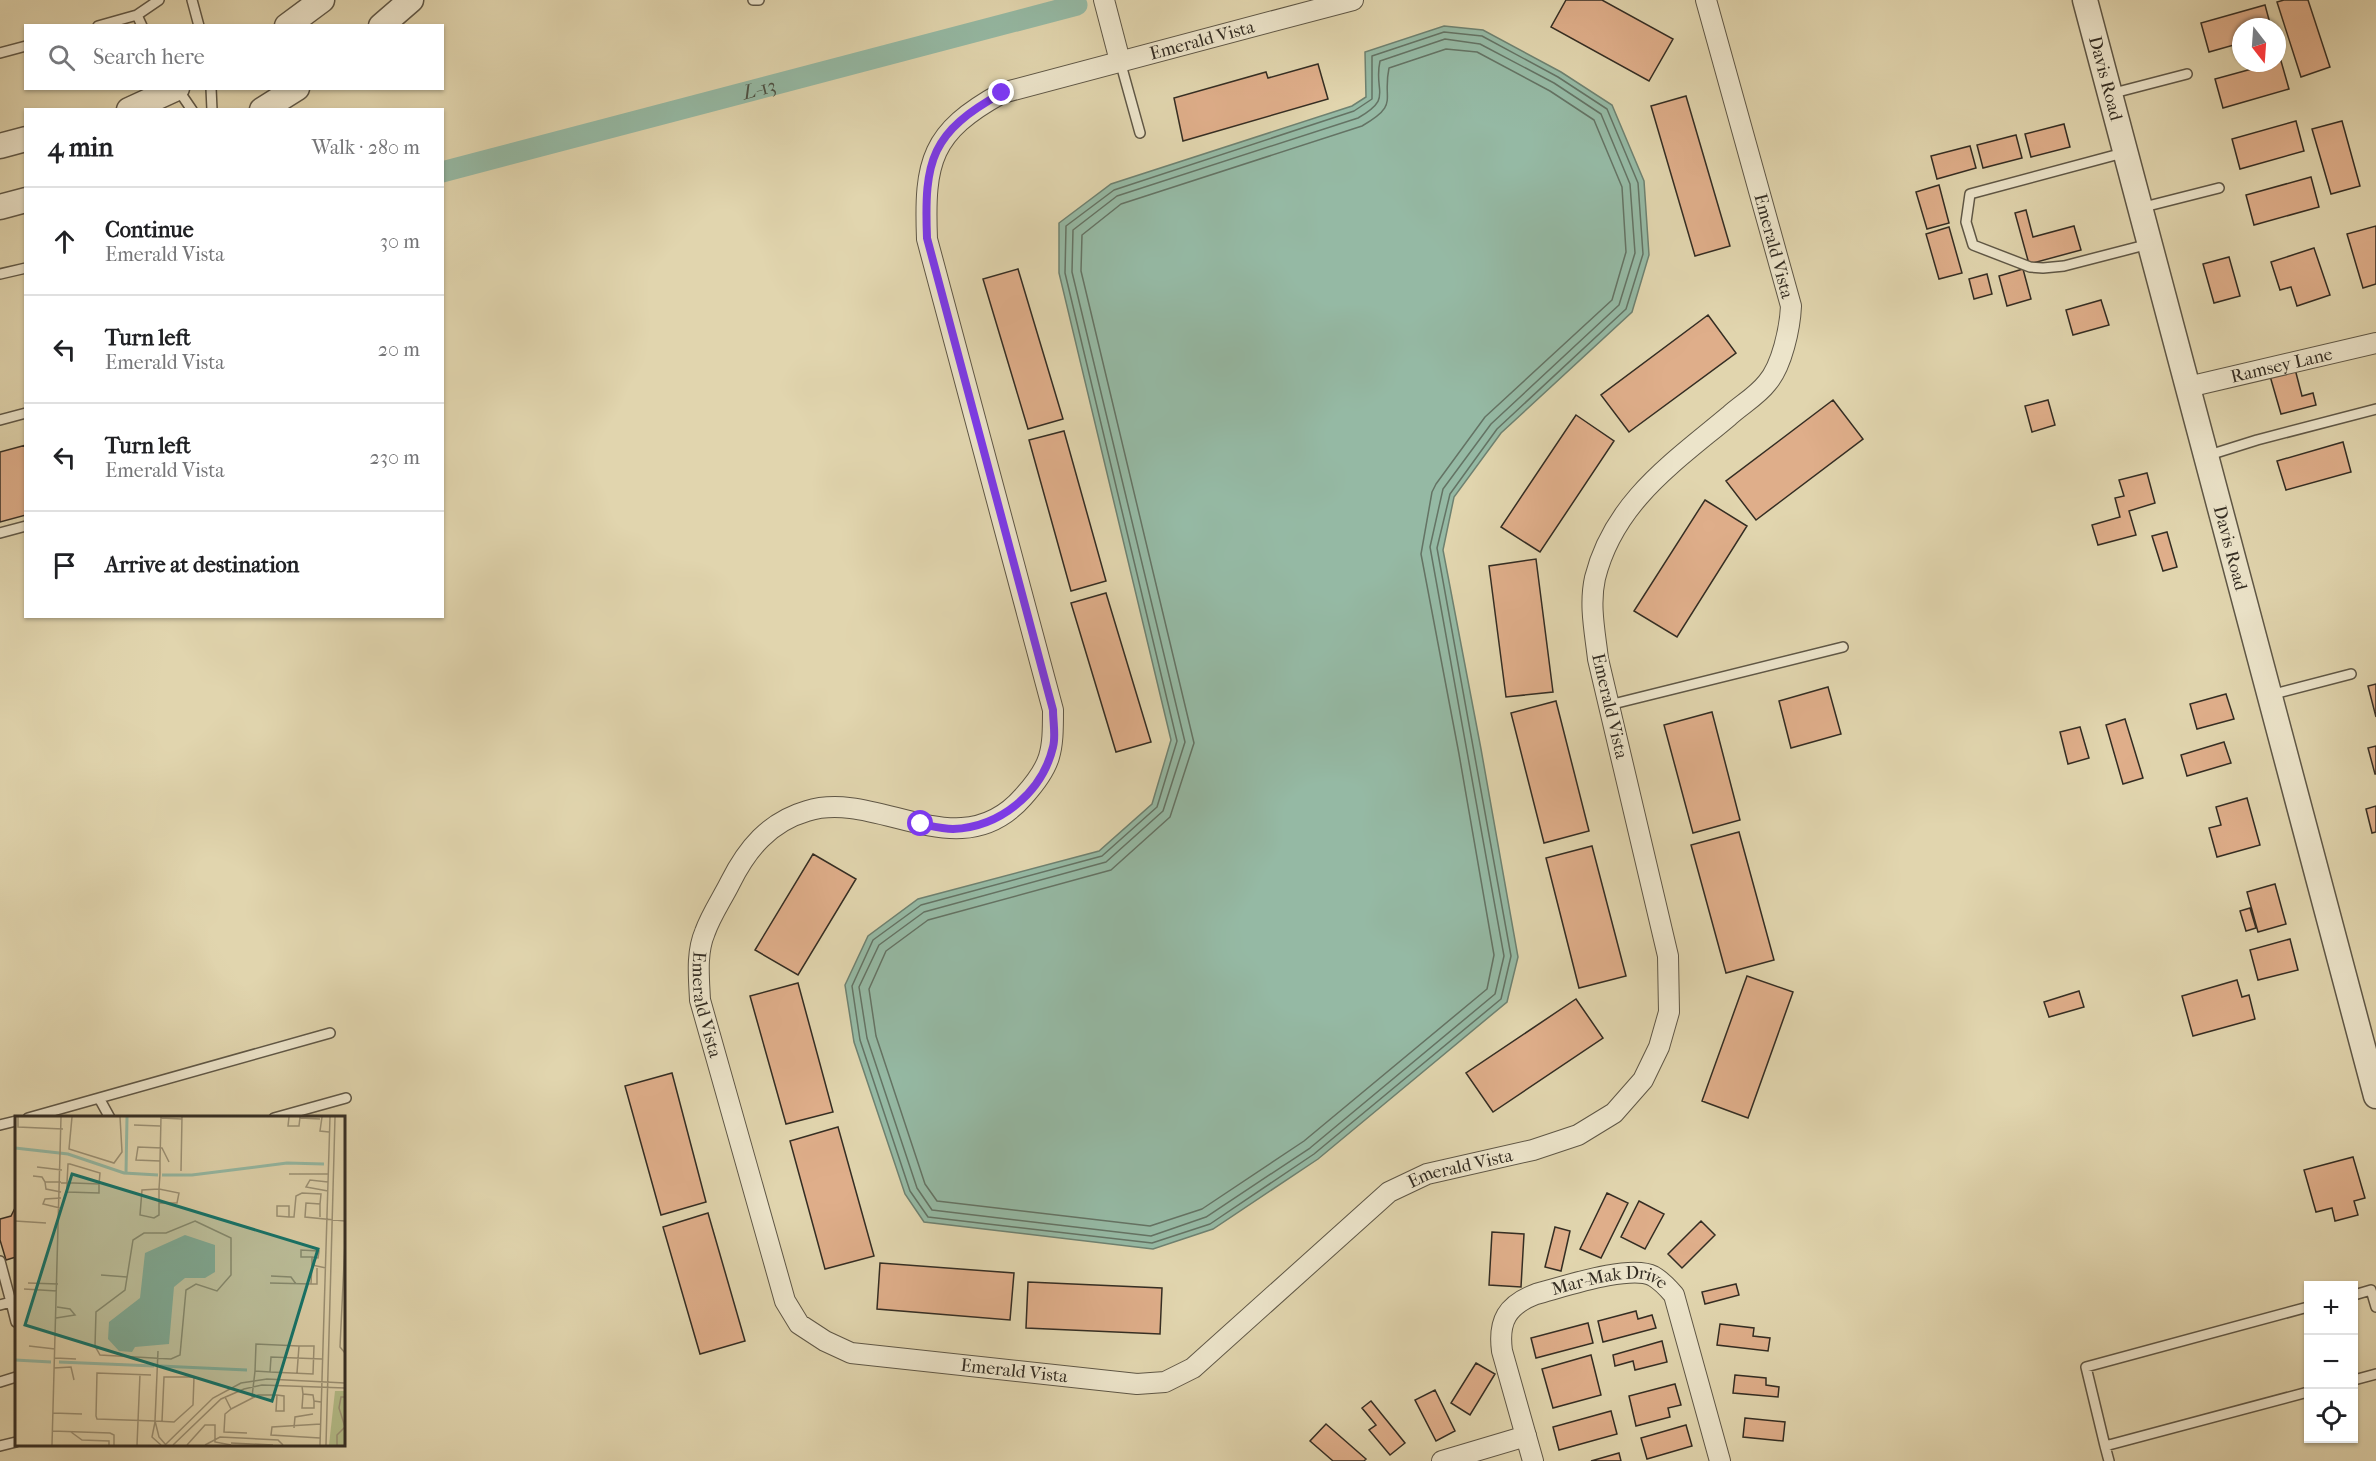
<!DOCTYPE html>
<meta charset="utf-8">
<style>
body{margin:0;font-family:"IM FELL French Canon",serif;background:#f6f6f6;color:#202124}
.controls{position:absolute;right:18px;bottom:18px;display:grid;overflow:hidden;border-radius:0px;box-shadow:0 2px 4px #0004}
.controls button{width:54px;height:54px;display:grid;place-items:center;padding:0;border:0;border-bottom:2px solid #e0e0e0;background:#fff;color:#202124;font:30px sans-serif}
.compass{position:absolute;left:2232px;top:18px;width:54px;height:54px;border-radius:50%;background:#fff;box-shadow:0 2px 4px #0004;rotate:163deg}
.stop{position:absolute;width:18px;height:18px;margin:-14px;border:4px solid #7c3aed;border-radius:50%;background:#fff}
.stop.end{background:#7c3aed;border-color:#fff;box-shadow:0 2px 6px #0008}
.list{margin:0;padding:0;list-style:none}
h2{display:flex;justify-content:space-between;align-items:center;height:78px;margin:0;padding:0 24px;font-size:26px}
h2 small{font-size:20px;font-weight:400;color:#757577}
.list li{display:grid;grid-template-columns:39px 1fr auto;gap:18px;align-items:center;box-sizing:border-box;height:108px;padding:0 24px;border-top:2px solid #e0e0e0}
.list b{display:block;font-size:22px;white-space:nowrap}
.list p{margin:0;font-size:20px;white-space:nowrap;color:#757577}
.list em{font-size:20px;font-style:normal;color:#757577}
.icon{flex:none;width:33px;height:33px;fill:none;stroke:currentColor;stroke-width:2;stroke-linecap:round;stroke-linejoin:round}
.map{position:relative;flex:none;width:2376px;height:1461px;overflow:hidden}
.search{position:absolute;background:#fff;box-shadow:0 2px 4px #0004;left:24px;top:24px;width:420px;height:66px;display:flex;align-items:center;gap:15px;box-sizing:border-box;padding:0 21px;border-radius:0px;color:#757577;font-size:22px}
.panel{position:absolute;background:#fff;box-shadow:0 2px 4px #0004;left:24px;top:108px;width:420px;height:510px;border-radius:0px}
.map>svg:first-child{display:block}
.water{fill:#95b9a4;stroke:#6e8170;stroke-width:1.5}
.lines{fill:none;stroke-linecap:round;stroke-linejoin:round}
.shore{stroke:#647364;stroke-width:1.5}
.canal{stroke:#95b9a4;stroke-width:21}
.building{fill:#dfae8a;stroke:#342d23;stroke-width:1.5}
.service-casing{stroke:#5f5746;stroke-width:12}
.minor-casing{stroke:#5f5746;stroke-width:22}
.tertiary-casing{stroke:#5f5746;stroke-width:27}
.service{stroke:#ece4ca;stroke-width:9}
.minor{stroke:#ece4ca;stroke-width:20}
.tertiary{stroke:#ece4ca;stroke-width:24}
.route{stroke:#7c3aed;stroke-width:8}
.labels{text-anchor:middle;stroke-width:4.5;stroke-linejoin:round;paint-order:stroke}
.street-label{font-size:18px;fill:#342d23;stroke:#ece4ca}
.water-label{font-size:20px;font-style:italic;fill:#4c5043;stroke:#ece4ca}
.inset-river{fill:none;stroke:#95b9a4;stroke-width:3}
.inset-road{fill:none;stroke:#9c9276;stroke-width:1.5}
.view{fill:#0f766e;fill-opacity:0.15;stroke:#0f766e;stroke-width:3}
.inset-edge{fill:none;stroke:#342d23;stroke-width:3}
</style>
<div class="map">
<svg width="2376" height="1461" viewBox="0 0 2376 1461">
<rect width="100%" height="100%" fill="#e1d5ae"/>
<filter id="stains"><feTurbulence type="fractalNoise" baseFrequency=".00333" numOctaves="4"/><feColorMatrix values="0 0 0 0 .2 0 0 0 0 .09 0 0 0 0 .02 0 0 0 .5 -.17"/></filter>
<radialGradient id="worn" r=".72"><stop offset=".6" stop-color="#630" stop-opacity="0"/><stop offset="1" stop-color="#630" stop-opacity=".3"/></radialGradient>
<path class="water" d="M1444 26 1483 30 1561 72 1612 105 1644 181 1649 255 1632 312 1501 433 1454 497 1443 550 1481 749 1518 957 1507 1002 1318 1159 1213 1229 1153 1249 924 1222 905 1194 854 1042 845 985 868 936 918 899 1099 851 1152 804 1171 740 1059 273V223L1111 184 1352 106 1366 97 1365 52Z"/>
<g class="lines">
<path class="shore" d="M1444 32 1482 36 1558 77 1607 109 1638 183 1643 254 1626 309 1497 429 1450 494 1437 548 1511 956 1501 999 1314 1154 1210 1224 1152 1243 928 1217 910 1191 860 1040 852 986 873 940 921 905 1102 856 1157 807 1177 741 1065 273 1066 226 1114 190 1354 111 1372 99V56Z
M1445 39 1480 44 1554 83 1601 114 1630 184 1635 253 1619 305 1491 424 1443 489 1430 547 1504 956 1495 994 1310 1148 1206 1217 1151 1236 932 1210 917 1188 867 1038 859 987 879 945 924 912 1106 862 1163 811 1185 742 1072 272 1073 230 1117 196 1358 118C1394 97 1373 93 1380 61Z
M1446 49 1477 52 1550 91 1594 120 1622 187 1626 252 1612 300 1485 417 1436 484 1432 492 1421 554 1459 754 1494 955 1487 989 1304 1141 1202 1209 1150 1226 937 1201 925 1184 876 1036 869 989 886 951 928 920 1111 870 1170 817 1194 743 1081 271 1082 235 1121 204 1362 126C1400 104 1382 101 1389 68Z"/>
<path class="canal" id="s1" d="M442 172 1077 5"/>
</g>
<path class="building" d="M1566 0H1602L1673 39 1649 81 1551 27Z
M2284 0H2308L2330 67 2301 77 2277 2Z
M2265 5 2271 27H2241V43L2209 52 2201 23Z
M2281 61 2289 89 2223 108 2215 79Z
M1318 64 1328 99 1183 141 1174 98 1266 72 1268 78Z
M1686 96 1730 246 1695 256 1651 106Z
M2296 121 2304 151 2240 169 2232 139Z
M2342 121 2360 186 2331 194 2312 129Z
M2064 124 2070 147 2031 157 2025 134Z
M2016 135 2022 158 1983 168 1977 145Z
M1970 146 1976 168 1937 179 1931 156Z
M2311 177 2319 207 2254 225 2246 195Z
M1939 185 1949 223 1927 229 1916 192Z
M2026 210 2033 237 2074 226 2081 250 2029 264 2015 213Z
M2376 226V284L2363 288 2347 234Z
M1949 227 1962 273 1939 279 1926 234Z
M2314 248 2330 295 2297 306 2291 287 2280 290 2271 262Z
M2229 257 2240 296 2214 303 2203 264Z
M1018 269 1063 419 1028 429 983 279Z
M2023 269 2031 299 2007 306 1999 276Z
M1987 274 1992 294 1974 299 1969 279Z
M2101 300 2109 325 2073 335 2066 310Z
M1708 315 1736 353 1629 432 1601 395Z
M2295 369 2302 396 2313 393 2316 405 2281 414 2270 376Z
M1833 400 1863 439 1756 520 1726 481Z
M2048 400 2055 425 2032 432 2025 406Z
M1576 415 1614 441 1540 552 1501 527Z
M1064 431 1106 581 1071 591 1029 440Z
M2343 442 2351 472 2286 490 2277 461Z
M26 445V515L0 522V452Z
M2147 473 2155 503 2129 511 2136 535 2098 545 2092 525 2120 517 2115 498 2124 496 2119 480Z
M1705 500 1747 526 1677 637 1634 611Z
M2167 532 2177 567 2163 571 2152 536Z
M1536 559 1553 692 1506 697 1489 566Z
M1106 593 1151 742 1116 752 1071 603Z
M2376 684V717L2368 686Z
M1828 687 1841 734 1791 748 1779 701Z
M2226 694 2234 719 2197 729 2190 704Z
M1556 701 1589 831 1544 843 1511 713Z
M1712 712 1740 820 1693 833 1664 725Z
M2125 719 2143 778 2123 784 2106 725Z
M2080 727 2089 758 2068 764 2060 732Z
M2224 742 2231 763 2187 776 2181 755Z
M2376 746V774H2375L2368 748Z
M2247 798 2260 845 2217 857 2209 828 2221 825 2216 807Z
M2376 806V832L2372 833 2366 809Z
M1739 832 1774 960 1726 973 1691 845Z
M1592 846 1626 976 1579 988 1546 858Z
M813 854 856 879 798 975 755 950Z
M2275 884 2286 924 2258 932 2247 892Z
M2250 908 2256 928 2246 931 2240 911Z
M2290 939 2298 970 2258 980 2250 950Z
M1747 976 1793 992 1748 1118 1702 1101Z
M2237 980 2242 997 2249 995 2255 1019 2193 1036 2182 996Z
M798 983 833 1112 786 1124 750 996Z
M2079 991 2084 1007 2049 1017 2044 1002Z
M1576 999 1603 1038 1493 1112 1466 1073Z
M672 1073 706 1202 661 1215 625 1086Z
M838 1127 874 1256 825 1269 790 1141Z
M2353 1157 2365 1198 2354 1201 2358 1215 2335 1221 2332 1208 2316 1212 2304 1170Z
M1607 1193 1628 1203 1601 1258 1580 1249Z
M1639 1201 1664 1214 1645 1249 1621 1237Z
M16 1206V1257L6 1260 0 1240V1219L11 1216Z
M708 1213 745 1341 700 1354 663 1227Z
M1701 1221 1715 1235 1682 1268 1668 1254Z
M1555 1227 1570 1231 1561 1271 1545 1267Z
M1492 1232 1524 1234 1521 1287 1489 1285Z
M880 1263 1014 1273 1010 1320 877 1309Z
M1028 1282 1162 1288 1160 1334 1026 1328Z
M1736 1284 1739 1295 1705 1304 1702 1292Z
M1636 1311 1638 1319 1652 1315 1656 1328 1603 1342 1598 1321Z
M1588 1323 1593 1343 1536 1358 1531 1338Z
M1720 1324 1754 1328 1753 1336 1770 1338 1768 1351 1717 1345Z
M1662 1341 1667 1362 1635 1370 1633 1361 1615 1366 1613 1355Z
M1591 1355 1601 1395 1553 1408 1542 1369Z
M1476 1363 1495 1374 1470 1415 1451 1403Z
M1735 1375 1766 1378V1385L1779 1387 1778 1397 1733 1393Z
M1675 1384 1681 1405 1668 1408 1670 1417 1636 1426 1629 1396Z
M1435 1390 1455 1431 1436 1441 1415 1400Z
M1371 1401 1405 1443 1390 1455 1369 1430 1376 1425 1362 1408Z
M1611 1411 1617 1434 1559 1450 1553 1427Z
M1745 1418 1785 1422 1783 1441 1743 1437Z
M1326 1424 1366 1459 1364 1461H1333L1310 1441Z
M1686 1425 1692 1446 1647 1459 1641 1438Z
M1619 1453 1621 1461H1591Z"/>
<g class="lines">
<defs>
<path id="service" d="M192 0 199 26
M753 0H759
M137 15 142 26
M98 26 137 15 159 0
M0 53 26 46
M1120 61 1140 133
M177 88 192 110
M211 88 212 110
M2110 94 2187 74
M2123 153 1970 194 1966 222 1973 245 2030 267 2043 268 2064 266 2149 244
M2140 208 2219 188
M0 274 26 268
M0 420 26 413
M2206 456 2257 440 2376 409
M0 533 26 526
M2270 695 2351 674
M1609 705 1843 647
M99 1098 110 1118
M28 1118 330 1033
M274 1118 346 1098
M0 1125 16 1121
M0 1261 11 1302
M2354 1295 2371 1290 2376 1307
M0 1305 11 1302 16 1322
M2354 1380 2376 1374
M0 1382 16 1377
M0 1446 16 1442
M2105 1446 2086 1367 2308 1307
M2109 1461 2105 1446 2308 1392"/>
<g id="minor">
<path d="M1104 0 1120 61"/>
<path id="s2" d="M1353 0 1002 93C931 132 924 161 927 239L1053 710C1053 752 1052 765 1023 797 959 870 878 789 807 811 769 822 747 849 730 883 722 899 711 915 705 932 696 953 699 978 700 1000L785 1301 799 1324 825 1341 851 1353 1137 1384 1165 1382 1193 1368 1389 1192 1427 1174 1533 1150 1578 1135 1614 1113 1643 1080 1659 1047 1669 1012 1668 956 1598 659C1595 632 1589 605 1595 578 1614 502 1673 463 1729 416 1741 405 1757 396 1767 383 1782 366 1790 328 1791 306L1706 0"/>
<path id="s3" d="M2188 387 2376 343"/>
<path d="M1442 1461 1526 1436"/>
<path id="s4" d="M1533 1461 1502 1351C1498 1321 1507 1305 1536 1294 1563 1287 1630 1264 1653 1276 1662 1281 1668 1288 1674 1295L1720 1461"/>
</g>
<g id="tertiary">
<path id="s5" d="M2085 0 2376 1096"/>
<path d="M287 26 322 0"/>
<path d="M381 26 411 0"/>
<path d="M129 110 177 88"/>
<path d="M262 110 297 88"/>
<path d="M0 146 26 139"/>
<path d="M0 207 26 200"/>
</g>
</defs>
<use href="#service" class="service-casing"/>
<use href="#minor" class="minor-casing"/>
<use href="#tertiary" class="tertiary-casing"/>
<use href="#service" class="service"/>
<use href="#minor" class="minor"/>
<use href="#tertiary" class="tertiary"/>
</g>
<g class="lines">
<path class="route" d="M921 824C931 826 943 829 953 829 1000 827 1042 793 1053 747 1056 736 1053 722 1053 710L927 238C924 160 931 132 1002 93"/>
</g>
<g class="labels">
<g class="street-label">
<text transform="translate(1202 40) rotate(-15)" y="6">Emerald Vista</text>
<text dy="6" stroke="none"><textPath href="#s5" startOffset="81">Davis Road</textPath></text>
<text transform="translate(1774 246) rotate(75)" y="6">Emerald Vista</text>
<text dy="6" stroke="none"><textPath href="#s3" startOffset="96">Ramsey Lane</textPath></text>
<text dy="6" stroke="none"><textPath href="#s5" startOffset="567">Davis Road</textPath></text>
<text transform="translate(1610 706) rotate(77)" y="6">Emerald Vista</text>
<text dy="6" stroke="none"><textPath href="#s2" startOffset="1590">Emerald Vista</textPath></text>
<text dy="6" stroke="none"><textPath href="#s2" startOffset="2670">Emerald Vista</textPath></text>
<text dy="6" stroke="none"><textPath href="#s4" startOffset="264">Mar-Mak Drive</textPath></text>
<text dy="6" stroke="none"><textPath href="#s2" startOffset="2148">Emerald Vista</textPath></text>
</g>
<g class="water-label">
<text dy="7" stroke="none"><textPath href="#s1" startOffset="328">L-13</textPath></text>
</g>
</g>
<g transform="translate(15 1116)">
<rect width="330" height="330" fill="#e1d5ae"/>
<path d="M320 275H330V329H314Z" fill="#b4bd89"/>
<path d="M170 119 200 129V156L190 162H170L159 171 154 228 120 231 117 236 104 235 93 223 94 206 125 182 130 137Z" fill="#95b9a4"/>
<path class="inset-river" d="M0 32 53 38 109 57 143 59M111 57 112 1M147 59H177L272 47 309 48M0 244 36 246M44 246 139 250M145 250 232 254"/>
<path class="inset-road" d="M3 1V11L48 13M57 1 54 33 99 47 107 36 105 1M274 1 273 10H284L285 1M307 1 305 15 314 16M146 2 167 3M285 2 305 3M119 9 145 10M330 27V51M145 45 121 44 123 31 147 32 154 46M22 51 47 54M166 55 167 1M274 58H313M18 60 27 61 30 66H46M30 66 31 73 46 76M46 67H59L84 68 85 57 55 48H53L52 67V76L84 77V68M313 75 291 71 295 64 313 66M144 87H162L164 77 144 73 127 74 125 99 139 102 144 99V73L145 58V45L146 1M45 92 28 88 30 83 46 82M274 101V90H262V100L274 101H279L281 80 287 77 306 78 305 88M305 101V88L291 87 290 101 330 105M0 105 31 107M180 105 216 122V159L202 175 181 168 171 174 165 239 156 243 85 239 80 230 81 196 110 174 118 124 129 117H151ZM330 127 325 231 330 237M297 141 303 142 304 135 286 134V141H297V149L311 152M86 159 112 161M256 160 276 161 281 168M13 167 43 168M255 167 296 168 297 149M296 168H302V152M9 173 42 175M41 202 60 199 55 193 42 191M14 230 40 233M143 235 140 305 144 321 151 329M40 242 61 243M39 252 56 251 59 264M240 255 241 228 284 230M255 256 298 258 299 230H284L282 257M136 259 82 257 81 300 82 303 140 305 159 306 178 289 179 261H149L147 305M287 270 288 278 298 279 299 285 306 286M288 278 287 292H299V285M210 281 216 293 210 298 209 316 232 317M237 281 240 255 255 256 256 241 307 243M330 281H326L324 292 330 311M216 293 243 279H262L269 280V295H261L262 279M38 297 67 298M140 306 137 321 146 329M279 312 280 301 298 298M37 315 95 317 99 319V329M56 316 67 324 94 325V329M305 322 256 319 257 311 306 308M216 327 258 329M37 329 46 1M122 329 125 258M150 329 198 282 226 267 252 263 330 267M158 329 206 283 229 273 247 269 330 272M172 329 190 309H200V326L216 329M190 329 205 321 263 324 268 329M305 329 315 1M311 329 320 1M322 329V319L330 311"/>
<path class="view" d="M57 58 303 133 257 285 10 209Z"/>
<rect width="330" height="330" class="inset-edge"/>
</g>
<rect width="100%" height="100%" filter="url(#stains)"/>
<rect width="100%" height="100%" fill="url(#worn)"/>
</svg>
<div class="controls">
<button>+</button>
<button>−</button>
<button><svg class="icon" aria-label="locate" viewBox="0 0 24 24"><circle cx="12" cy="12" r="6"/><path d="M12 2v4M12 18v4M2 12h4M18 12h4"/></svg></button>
</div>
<svg class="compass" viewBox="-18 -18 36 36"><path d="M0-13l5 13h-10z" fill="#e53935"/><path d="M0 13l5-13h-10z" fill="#757577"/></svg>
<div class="stop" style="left:921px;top:824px"></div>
<div class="stop end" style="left:1002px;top:93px"></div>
<div class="search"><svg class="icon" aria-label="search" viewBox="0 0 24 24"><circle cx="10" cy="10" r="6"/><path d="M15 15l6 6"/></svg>Search here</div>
<section class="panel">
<h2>4 min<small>Walk · 280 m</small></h2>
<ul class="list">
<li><svg class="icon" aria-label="ahead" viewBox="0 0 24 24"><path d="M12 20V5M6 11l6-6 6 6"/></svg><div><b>Continue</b><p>Emerald Vista</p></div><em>30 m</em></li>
<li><svg class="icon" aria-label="left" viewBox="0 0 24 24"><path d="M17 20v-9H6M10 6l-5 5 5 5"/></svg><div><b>Turn left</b><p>Emerald Vista</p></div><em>20 m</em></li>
<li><svg class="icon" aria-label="left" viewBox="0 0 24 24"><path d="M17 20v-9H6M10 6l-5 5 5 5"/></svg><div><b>Turn left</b><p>Emerald Vista</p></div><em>230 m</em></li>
<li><svg class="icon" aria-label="arrive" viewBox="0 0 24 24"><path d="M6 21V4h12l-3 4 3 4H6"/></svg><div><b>Arrive at destination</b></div></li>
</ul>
</section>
</div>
